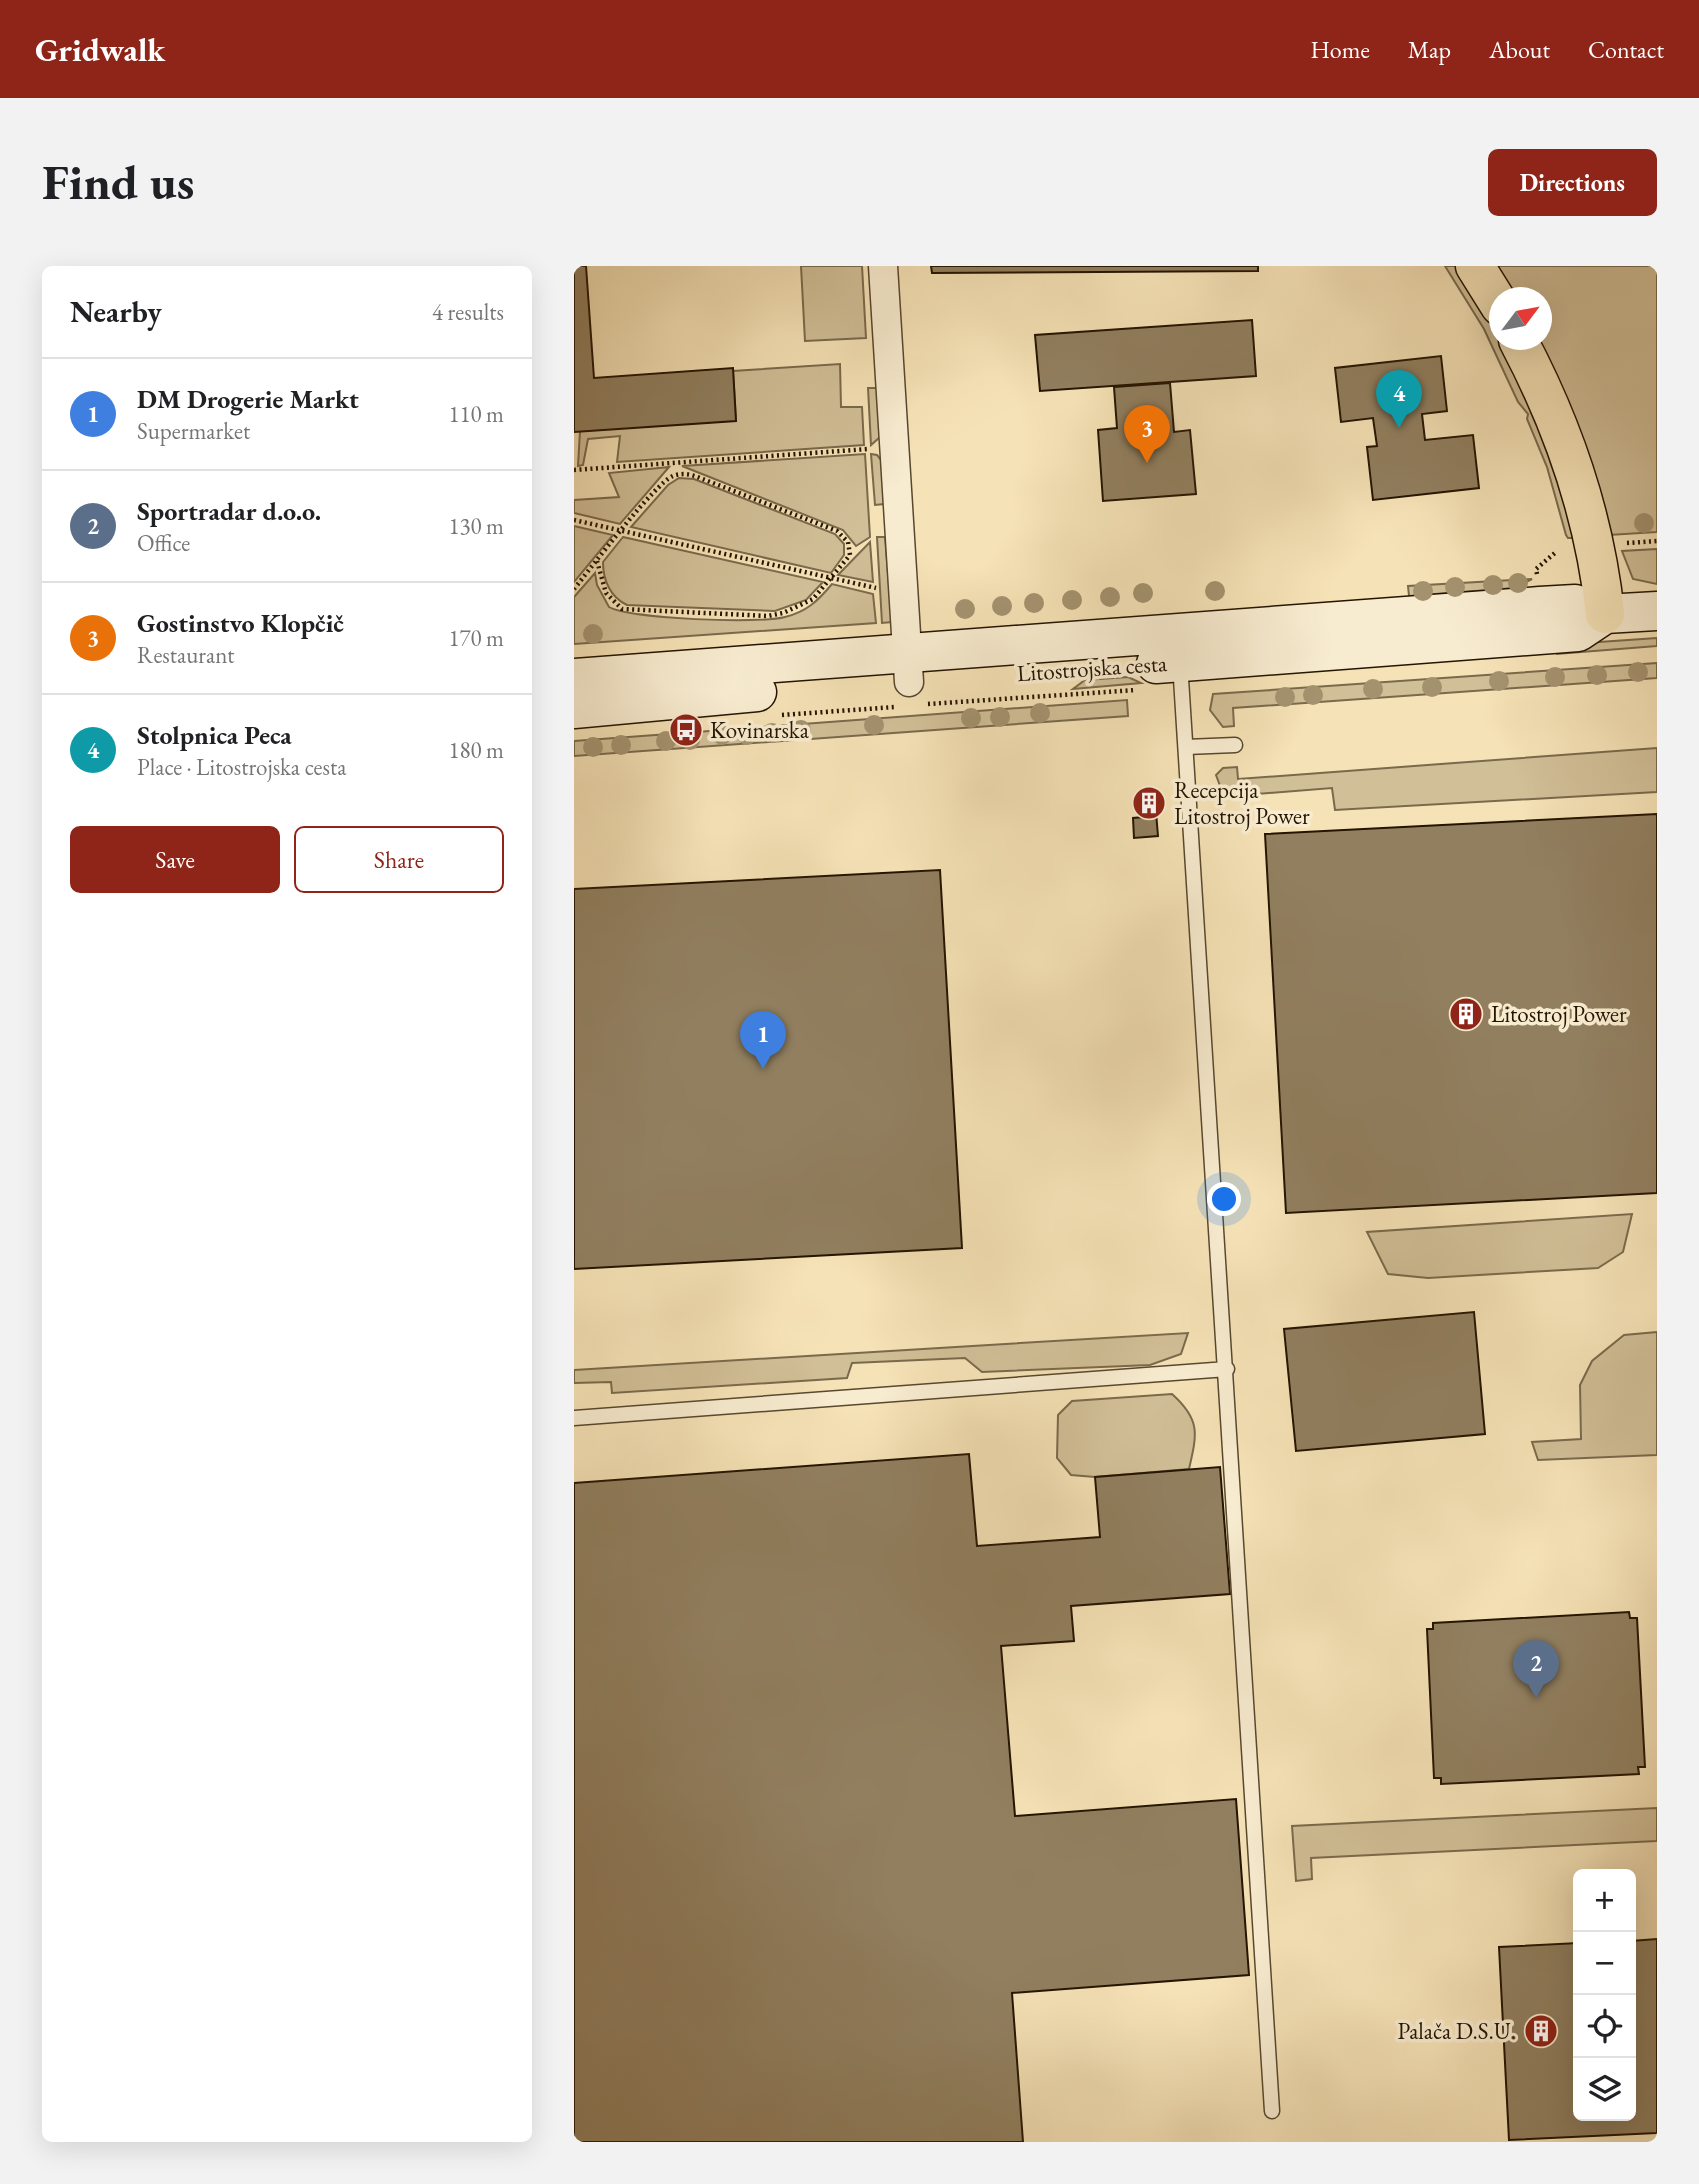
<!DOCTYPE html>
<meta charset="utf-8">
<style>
body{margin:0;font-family:"EB Garamond",serif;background:#f2f2f2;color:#202124}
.controls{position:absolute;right:21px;bottom:21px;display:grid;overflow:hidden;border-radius:10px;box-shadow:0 7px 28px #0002}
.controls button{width:63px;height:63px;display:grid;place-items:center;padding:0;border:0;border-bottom:2px solid #e0e0e0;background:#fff;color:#202124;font:35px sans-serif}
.compass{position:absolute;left:915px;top:21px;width:63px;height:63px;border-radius:50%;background:#fff;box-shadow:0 7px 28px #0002;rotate:58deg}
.you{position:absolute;left:651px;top:934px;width:24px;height:24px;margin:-18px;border:5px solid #fff;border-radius:50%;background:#1a73e8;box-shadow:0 0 0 10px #1a73e833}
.badge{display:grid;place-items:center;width:46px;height:46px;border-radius:50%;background:#8f2418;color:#fff;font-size:23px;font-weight:700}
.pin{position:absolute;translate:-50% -58px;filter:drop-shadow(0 2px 4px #0008)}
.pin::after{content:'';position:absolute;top:37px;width:24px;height:21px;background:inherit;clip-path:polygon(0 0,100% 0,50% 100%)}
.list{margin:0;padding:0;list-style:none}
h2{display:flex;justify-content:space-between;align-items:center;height:91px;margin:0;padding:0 28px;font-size:30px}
h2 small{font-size:23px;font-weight:400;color:#757577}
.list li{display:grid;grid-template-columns:46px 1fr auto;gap:21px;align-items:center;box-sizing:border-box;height:112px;padding:0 28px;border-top:2px solid #e0e0e0}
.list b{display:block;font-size:26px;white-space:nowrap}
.list p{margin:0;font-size:23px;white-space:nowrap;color:#757577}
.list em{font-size:23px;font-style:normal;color:#757577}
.actions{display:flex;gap:14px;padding:21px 28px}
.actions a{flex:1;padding:16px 0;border:2px solid #8f2418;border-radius:10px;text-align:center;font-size:24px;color:#8f2418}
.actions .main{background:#8f2418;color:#fff}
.icon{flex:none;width:38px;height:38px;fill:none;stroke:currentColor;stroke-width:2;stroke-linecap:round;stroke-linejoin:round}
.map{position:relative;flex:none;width:1083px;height:1876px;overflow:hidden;border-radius:10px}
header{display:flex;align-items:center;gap:42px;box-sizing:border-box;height:98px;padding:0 35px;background:#8f2418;color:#fff}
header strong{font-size:33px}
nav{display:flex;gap:38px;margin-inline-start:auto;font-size:24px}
.intro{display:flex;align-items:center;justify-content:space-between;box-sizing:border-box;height:168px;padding:0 42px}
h1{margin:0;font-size:49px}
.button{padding:18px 32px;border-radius:10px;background:#8f2418;color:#fff;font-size:24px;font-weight:700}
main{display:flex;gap:42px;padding:0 42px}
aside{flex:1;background:#fff;border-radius:10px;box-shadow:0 7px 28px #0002}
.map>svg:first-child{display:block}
.green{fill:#d1bf97;stroke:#7a6a4c;stroke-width:2}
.building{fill:#917f5f;stroke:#241400;stroke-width:2}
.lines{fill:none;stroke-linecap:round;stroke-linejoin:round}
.lane-casing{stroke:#58482e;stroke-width:17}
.street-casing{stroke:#58482e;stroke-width:31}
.secondary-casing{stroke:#241400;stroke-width:41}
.highway-casing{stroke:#241400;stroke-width:41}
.path{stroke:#241400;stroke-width:4.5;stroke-dasharray:2 3.5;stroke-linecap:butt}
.lane{stroke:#f8ecd0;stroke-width:14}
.street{stroke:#f8ecd0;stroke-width:28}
.secondary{stroke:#f8ecd0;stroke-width:38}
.highway{stroke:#f5e2b6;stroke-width:38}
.tree{fill:#a4926f}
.labels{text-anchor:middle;stroke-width:7;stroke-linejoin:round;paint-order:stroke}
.street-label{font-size:23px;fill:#241400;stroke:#f8ecd0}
.poi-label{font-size:23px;fill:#241400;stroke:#f8ecd0;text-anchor:start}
</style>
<header>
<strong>Gridwalk</strong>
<nav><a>Home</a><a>Map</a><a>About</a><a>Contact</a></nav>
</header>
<div class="intro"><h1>Find us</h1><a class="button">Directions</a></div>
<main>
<aside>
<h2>Nearby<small>4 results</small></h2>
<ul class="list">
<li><span class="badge" style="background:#3f7fe0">1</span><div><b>DM Drogerie Markt</b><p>Supermarket</p></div><em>110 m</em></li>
<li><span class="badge" style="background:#5c6f8a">2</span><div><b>Sportradar d.o.o.</b><p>Office</p></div><em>130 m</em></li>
<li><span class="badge" style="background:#e8710a">3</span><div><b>Gostinstvo Klopčič</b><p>Restaurant</p></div><em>170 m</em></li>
<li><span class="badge" style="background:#0f9aa8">4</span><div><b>Stolpnica Peca</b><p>Place · Litostrojska cesta</p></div><em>180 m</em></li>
</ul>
<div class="actions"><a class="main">Save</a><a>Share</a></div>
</aside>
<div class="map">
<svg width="1083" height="1876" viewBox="0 0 1083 1876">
<rect width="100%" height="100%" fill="#f5e2b6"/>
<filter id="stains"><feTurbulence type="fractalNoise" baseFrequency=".00286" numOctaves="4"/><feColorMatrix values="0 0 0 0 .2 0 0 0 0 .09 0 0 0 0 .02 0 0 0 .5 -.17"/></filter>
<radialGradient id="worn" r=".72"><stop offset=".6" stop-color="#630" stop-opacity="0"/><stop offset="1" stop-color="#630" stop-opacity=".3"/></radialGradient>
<path class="green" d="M227 0H288L292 72 231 75Z
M871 0H884L925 71 982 197 1000 272H994L992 269 973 201 953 153 954 148 944 136 910 63Z
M912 0H1083V266L1035 269 954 74H968V32L930 31Z
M266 98 267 141H288L290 179 43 196 46 170 14 173 9 199 4 200 6 165 162 154 159 105Z
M294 122H304L306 171 297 179Z
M291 188 296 271 282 280 269 264 108 200Z
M297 188 303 189 308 195 310 238 301 239Z
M95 201 46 258 0 247V234L45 231 35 207Z
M105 212 120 213 261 268 270 278V289L257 307 57 261 94 219Z
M0 260 39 269 0 316Z
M49 271 249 316 232 334 201 345 53 339C36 331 29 314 29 296Z
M303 271H311L318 356 308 357Z
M296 276 299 316 264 309Z
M1083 283V318L1059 313 1048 285Z
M21 307 23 319 35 341C56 353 186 358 211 351 232 346 244 335 258 318L299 328 302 357 0 378V331Z
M958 313 941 322 835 330 834 320Z
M1083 372V380L983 388 982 379Z
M1083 397V412L659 442 660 460 649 461 636 444 639 428Z
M554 411 567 417 499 423 511 414Z
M553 434 554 450 0 490V475Z
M1083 482V526L761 544 758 522 658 530 648 525 642 509 649 502 663 501 664 513Z
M1058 948 1049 986 1024 1002 854 1012 814 1008 793 966Z
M1083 1066V1189L964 1194 958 1176 1007 1173 1006 1119 1018 1095 1050 1069Z
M614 1067 607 1088 576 1099 408 1106 391 1092 278 1097 273 1112 38 1127 37 1116 0 1117V1104Z
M598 1128C627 1154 623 1168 615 1203L521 1211 497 1209 483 1192 484 1149 498 1135Z
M1083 1542V1575L737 1592 738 1613 722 1615 718 1560Z"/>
<path class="building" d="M0 0H12L20 112 159 102 162 155 0 166Z
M357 0H684V5L358 7Z
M678 54 682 110 466 125 461 69Z
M867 90 873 145 848 148 851 174 899 169 905 222 799 234 793 181 803 180 799 152 767 156 761 102Z
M596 117 600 166 616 164 622 228 529 235 524 164 543 162 540 121Z
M580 522 584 570 560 572 559 552 570 551 568 523Z
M1083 548V927L712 947 691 568Z
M366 604 388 982 0 1003V623Z
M900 1046 911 1168 722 1185 710 1063Z
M395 1188 403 1280 526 1271 521 1211 646 1201 656 1328 497 1340 500 1375 427 1380 441 1550 662 1533 675 1709 438 1727 449 1876H0V1217Z
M1055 1346 1056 1352H1063L1071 1501H1064L1065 1508 867 1518V1512H860L853 1363H859V1357Z
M1083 1673V1867L935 1874 925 1681 1004 1677V1850H1057V1675Z"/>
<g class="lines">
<defs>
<path id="lane" d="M606 397 698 1845
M612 481 661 479
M0 1152 653 1103"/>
<path id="street" d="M309 0 335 416"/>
<path id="secondary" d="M582 398 1004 366 1031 348
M0 412 966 340 1001 338 1031 348 1083 345
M0 443 183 426"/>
<path id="highway" d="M901 0 926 40
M944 74C989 159 1021 252 1031 348"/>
</defs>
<use href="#lane" class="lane-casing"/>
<use href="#street" class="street-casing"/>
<use href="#secondary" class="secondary-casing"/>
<use href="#highway" class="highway-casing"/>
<path class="path" d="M0 204 294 183
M0 254 302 322
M1053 277 1083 275
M963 308 962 303 982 286
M0 323C17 302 80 218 99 210 107 207 114 208 121 210L263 265 274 276 276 289 239 333 209 347 194 350 48 343 32 327 23 295
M354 438 562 424
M208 449 321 441"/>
<use href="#lane" class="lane"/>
<use href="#street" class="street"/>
<use href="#secondary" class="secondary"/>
<use href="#highway" class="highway"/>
</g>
<g class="tree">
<circle cx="1070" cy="257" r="10"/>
<circle cx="944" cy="317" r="10"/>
<circle cx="919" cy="319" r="10"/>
<circle cx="881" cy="321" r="10"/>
<circle cx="641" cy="325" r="10"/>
<circle cx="849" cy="325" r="10"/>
<circle cx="569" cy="327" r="10"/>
<circle cx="536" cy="331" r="10"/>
<circle cx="498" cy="334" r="10"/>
<circle cx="460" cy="337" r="10"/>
<circle cx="428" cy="340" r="10"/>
<circle cx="391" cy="343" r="10"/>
<circle cx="19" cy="368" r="10"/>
<circle cx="1064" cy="406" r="10"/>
<circle cx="1023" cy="409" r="10"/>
<circle cx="981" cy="411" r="10"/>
<circle cx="925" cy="415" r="10"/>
<circle cx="858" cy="421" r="10"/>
<circle cx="799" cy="423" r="10"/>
<circle cx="739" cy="429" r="10"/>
<circle cx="711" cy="431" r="10"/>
<circle cx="466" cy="447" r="10"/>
<circle cx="426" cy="451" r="10"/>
<circle cx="397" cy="452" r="10"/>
<circle cx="300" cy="459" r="10"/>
<circle cx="227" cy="464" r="10"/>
<circle cx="198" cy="467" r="10"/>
<circle cx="148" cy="469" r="10"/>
<circle cx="173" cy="469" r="10"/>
<circle cx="116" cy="474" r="10"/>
<circle cx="92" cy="475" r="10"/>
<circle cx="47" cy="479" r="10"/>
<circle cx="19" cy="481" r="10"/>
</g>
<defs>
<symbol id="bus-disc" viewBox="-11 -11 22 22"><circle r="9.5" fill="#8f2418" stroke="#f8ecd0"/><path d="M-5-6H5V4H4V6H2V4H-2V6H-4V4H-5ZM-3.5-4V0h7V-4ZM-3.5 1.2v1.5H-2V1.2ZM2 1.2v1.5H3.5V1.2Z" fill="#fff"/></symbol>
<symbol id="building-disc" viewBox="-11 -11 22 22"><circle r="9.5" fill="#8f2418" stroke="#f8ecd0"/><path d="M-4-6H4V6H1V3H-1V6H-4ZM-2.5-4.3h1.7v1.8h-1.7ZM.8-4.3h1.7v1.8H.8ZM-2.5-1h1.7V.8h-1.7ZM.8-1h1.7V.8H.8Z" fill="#fff"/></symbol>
</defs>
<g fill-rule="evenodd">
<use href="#bus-disc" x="93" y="445" width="38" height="38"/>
<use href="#building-disc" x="556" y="518" width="38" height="38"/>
<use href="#building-disc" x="873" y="729" width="38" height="38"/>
<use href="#building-disc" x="948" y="1746" width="38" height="38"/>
</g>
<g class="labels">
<g class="street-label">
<text transform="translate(518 402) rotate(-4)" y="8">Litostrojska cesta</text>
</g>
<g class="poi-label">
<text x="136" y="472">Kovinarska</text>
<text x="600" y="532">Recepcija<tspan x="600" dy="26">Litostroj Power</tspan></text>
<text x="917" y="756">Litostroj Power</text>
<text x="942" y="1773" text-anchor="end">Palača D.S.U.</text>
</g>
</g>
<rect width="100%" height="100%" filter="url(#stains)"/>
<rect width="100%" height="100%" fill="url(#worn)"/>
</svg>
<div class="controls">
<button>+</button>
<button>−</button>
<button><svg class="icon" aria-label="locate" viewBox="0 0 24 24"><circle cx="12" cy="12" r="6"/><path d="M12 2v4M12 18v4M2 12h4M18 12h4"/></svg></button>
<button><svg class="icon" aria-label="layers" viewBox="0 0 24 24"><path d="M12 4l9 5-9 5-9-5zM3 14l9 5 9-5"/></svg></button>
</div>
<svg class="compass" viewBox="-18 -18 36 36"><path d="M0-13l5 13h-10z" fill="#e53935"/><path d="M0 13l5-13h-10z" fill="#757577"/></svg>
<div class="you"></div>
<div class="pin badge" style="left:189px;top:803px;background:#3f7fe0">1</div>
<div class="pin badge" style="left:962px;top:1432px;background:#5c6f8a">2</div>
<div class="pin badge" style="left:573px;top:197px;background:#e8710a">3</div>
<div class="pin badge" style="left:825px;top:162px;background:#0f9aa8">4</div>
</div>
</main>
